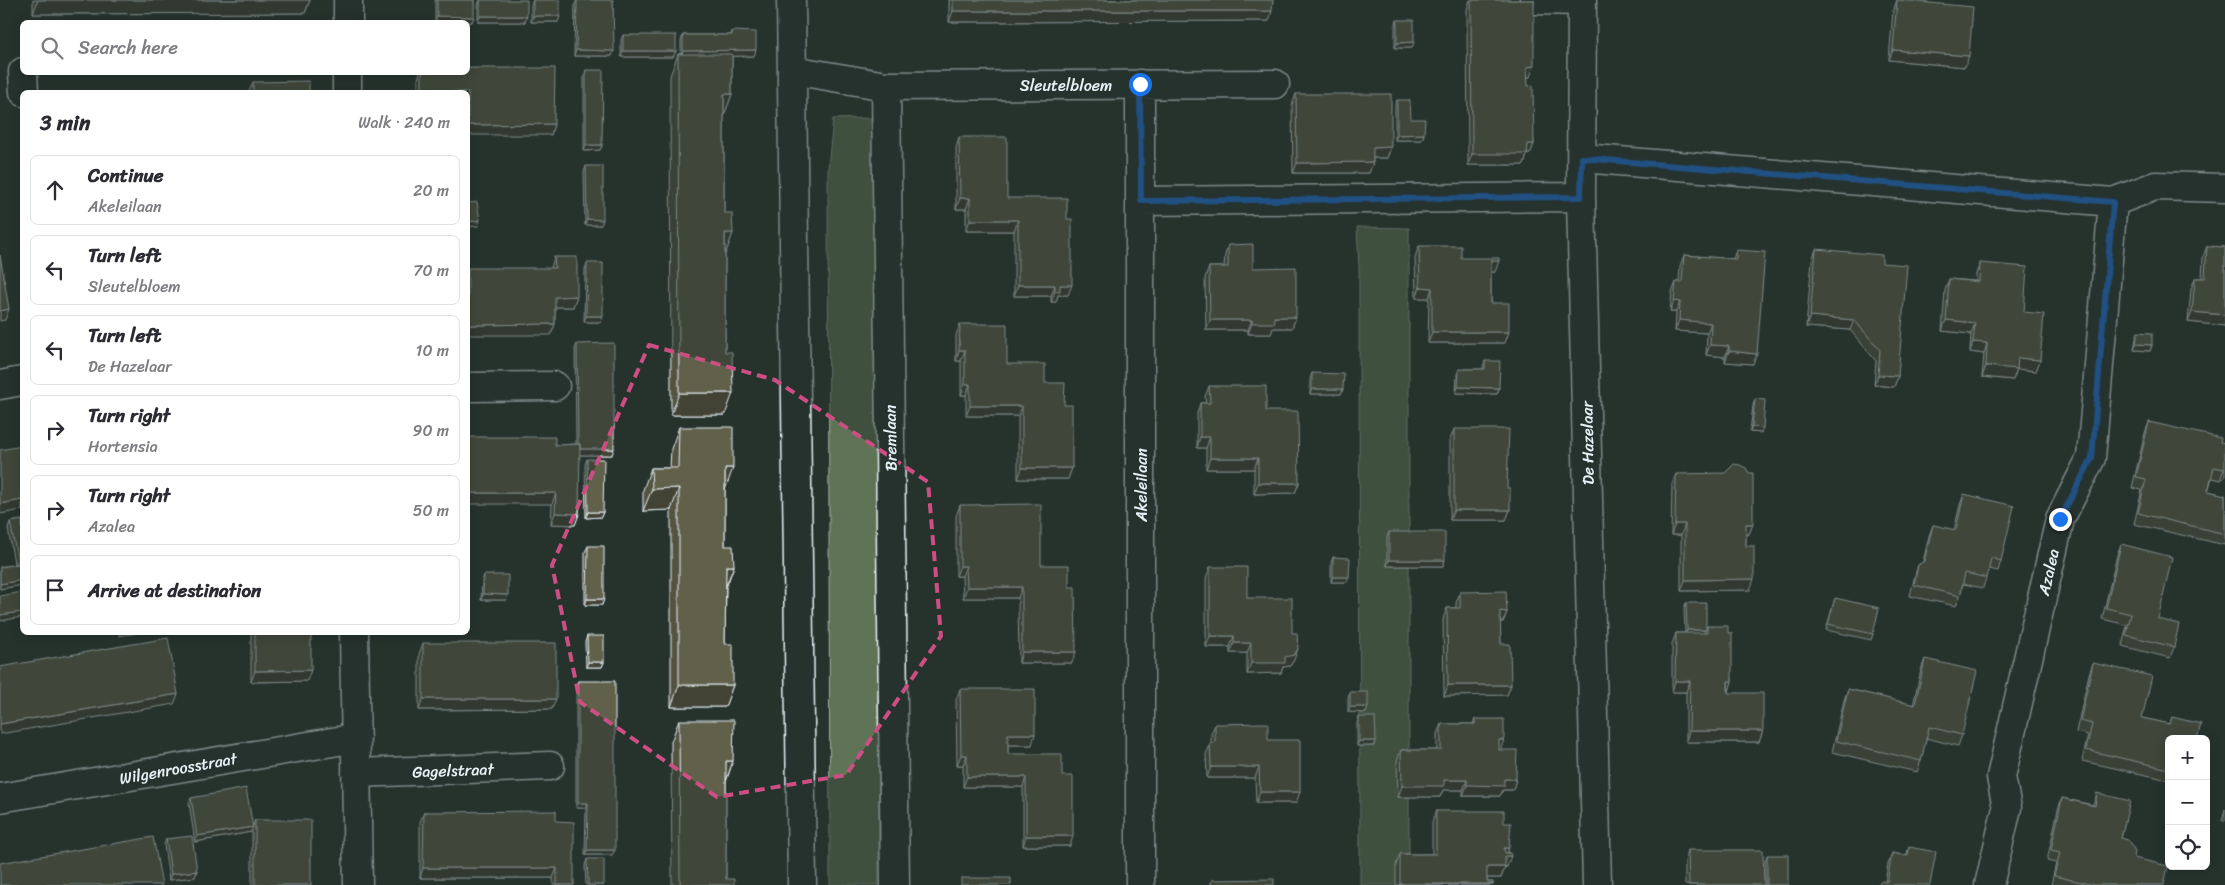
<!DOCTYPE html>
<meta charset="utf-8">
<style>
body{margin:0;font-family:Sriracha,sans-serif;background:#f2f2f3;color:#2b2b33}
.controls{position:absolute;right:15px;bottom:15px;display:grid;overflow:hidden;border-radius:8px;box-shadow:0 2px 12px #0003}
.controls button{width:45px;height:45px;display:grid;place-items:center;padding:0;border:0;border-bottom:1px solid #e1e1e2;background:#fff;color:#2b2b33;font:25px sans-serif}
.stop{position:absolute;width:15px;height:15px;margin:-11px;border:4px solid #1a73e8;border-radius:50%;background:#fff}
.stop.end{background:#1a73e8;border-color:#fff;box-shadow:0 1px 5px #0008}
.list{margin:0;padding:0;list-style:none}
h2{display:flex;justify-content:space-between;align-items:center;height:65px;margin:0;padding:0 20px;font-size:21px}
h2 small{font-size:16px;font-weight:400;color:#7c7c81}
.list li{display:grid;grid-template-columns:32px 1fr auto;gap:15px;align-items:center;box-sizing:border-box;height:70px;margin:0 10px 10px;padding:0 10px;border:1px solid #e1e1e2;border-radius:8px}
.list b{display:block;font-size:19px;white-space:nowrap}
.list p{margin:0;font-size:16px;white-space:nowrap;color:#7c7c81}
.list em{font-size:16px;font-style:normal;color:#7c7c81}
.icon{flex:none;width:28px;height:28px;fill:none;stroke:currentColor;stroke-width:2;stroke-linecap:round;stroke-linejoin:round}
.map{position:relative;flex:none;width:2225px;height:885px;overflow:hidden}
.search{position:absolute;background:#fff;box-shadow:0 2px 12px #0003;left:20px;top:20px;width:450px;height:55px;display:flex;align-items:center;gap:12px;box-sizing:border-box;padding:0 18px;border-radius:8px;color:#7c7c81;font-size:19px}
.panel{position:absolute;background:#fff;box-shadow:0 2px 12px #0003;left:20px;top:90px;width:450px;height:545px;border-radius:8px}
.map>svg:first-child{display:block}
.green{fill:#5f7356;stroke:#a4b2a7}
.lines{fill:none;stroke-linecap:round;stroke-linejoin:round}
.minor-casing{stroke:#e8f1f8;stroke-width:31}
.minor{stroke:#26332d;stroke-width:28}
.wall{fill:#535340;stroke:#e8f1f8}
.shaded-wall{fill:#434334;stroke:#e8f1f8}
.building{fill:#60604b;stroke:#e8f1f8}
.route{stroke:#1a73e8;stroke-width:6}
.marked{fill:none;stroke:#cc4e82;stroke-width:4;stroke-dasharray:10 6;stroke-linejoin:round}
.labels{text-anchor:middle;stroke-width:4;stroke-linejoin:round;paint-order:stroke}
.street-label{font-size:16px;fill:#e8f1f8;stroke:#26332d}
</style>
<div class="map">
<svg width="2225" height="885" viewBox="0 0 2225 885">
<rect width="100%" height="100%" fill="#26332d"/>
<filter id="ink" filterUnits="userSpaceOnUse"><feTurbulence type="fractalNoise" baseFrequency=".02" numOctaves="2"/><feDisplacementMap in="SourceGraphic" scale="10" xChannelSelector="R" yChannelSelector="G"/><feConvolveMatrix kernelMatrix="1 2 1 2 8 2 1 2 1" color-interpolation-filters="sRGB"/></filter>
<g filter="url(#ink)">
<path class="green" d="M871 118 876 174 879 885H830L828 168 833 119Z
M1357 227 1409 228V885H1360L1359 267Z"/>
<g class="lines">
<defs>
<path id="minor" d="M791 0 802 885
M1534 0 1582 1
M1582 0 1581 197 1597 885
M348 22V0
M792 70 886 86 895 885
M23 72 24 92
M347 72V92
M1140 84V885
M886 86 1275 84
M1582 158 2113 202 2155 186 2225 188
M1141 201 1581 197
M0 385 22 381
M468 387 555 386
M354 632 358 885
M356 773 550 766
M0 798 356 738
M1989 885 2007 808 2001 777 2060 519 2091 458 2113 202"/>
</defs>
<use href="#minor" class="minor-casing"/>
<use href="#minor" class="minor"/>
</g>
<path class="wall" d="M33 0H310L305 13 33 14Z
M435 0H474L472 22H435Z
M480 0 525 22H478V5Z
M533 0 558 22H531V5Z
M577 0H613L612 56H574L575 4Z
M949 0H1273L1269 21 949 22Z
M1470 0H1534L1530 77H1527L1534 144 1530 154H1527L1524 165H1468L1467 9Z
M1897 0 1965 67 1889 60 1893 11Z
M1397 20 1412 48H1395V26Z
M732 31 754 56H732V94L724 116V213L733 233 725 255V415H671L670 76 678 54H681V41L683 35H731Z
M623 35 676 51 673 57H621V40Z
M586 70 602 145 600 150 584 151V76Z
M420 72H468L554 124 551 135 468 92H418V79Z
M253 82 309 92H249Z
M1296 94 1391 147 1387 158H1373V162L1369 173H1293L1292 105Z
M1397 100 1411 119 1424 134 1422 140H1395V105Z
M959 137 1007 198 1068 295H1058L1056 302H1051V296H1014V231H966V209H956V148Z
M586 166 601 225H585L584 172Z
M1228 245 1253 268 1296 317 1292 328H1273L1271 334H1248V330H1206L1205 278 1209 267H1224L1225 255Z
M1419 246 1461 258 1495 272H1491V303L1505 343H1428L1429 298H1416L1415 257Z
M2207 246 2225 247V326L2188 322 2191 289 2195 278H2202L2203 257Z
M1816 249 1882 263 1898 376 1894 387 1874 385 1876 361 1850 330 1806 327 1812 260Z
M1736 250 1753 364 1725 362V357L1706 355 1707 333 1675 331 1676 312H1670L1672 292 1676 282H1679L1680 266 1684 255 1733 259Z
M554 257 577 296 573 307H555V324L551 335V268Z
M587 263 603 316 601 322H584L585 269Z
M1980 263 2024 312 2040 360 2036 371 2017 369 2013 380 1982 377 1984 354 1970 352 1971 334 1942 331 1945 290 1949 279 1976 281V274Z
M960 324 1007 364 1045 383 1064 405 1072 468 1068 479H1018V416H966V395H961V361H956V335Z
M2138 332 2152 345 2150 351 2134 350 2136 338Z
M577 344 612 455H579V514L575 525 551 524 555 445 576 444 575 349Z
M1485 361 1499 388 1497 394 1456 393 1457 374 1459 369H1483V367Z
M1312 373 1343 389 1341 394H1310V379Z
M1209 386 1266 411 1299 483 1295 493 1254 494V469H1206V448H1197V414L1200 403H1206L1205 397Z
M1755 399 1761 433 1750 432 1753 405Z
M2149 422 2220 442 2225 477 2220 480 2212 478 2208 491 2225 495V545L2134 524 2142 490 2132 488 2145 433Z
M679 427 725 489V546L734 566 726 588 725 644 733 685 725 707H671V510L643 511V490L651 468H670L671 449Z
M1454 429 1507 488 1510 510 1506 520H1450V440Z
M587 459 603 512 601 517 586 518 585 464Z
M1676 474 1753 524 1749 534 1746 535V546L1750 590 1681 591V535H1671L1672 484Z
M1964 494 2001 561 1998 571 1989 569 1983 588 1963 584 1960 596 1956 606 1910 596 1915 575 1918 565 1923 562 1929 536 1933 525 1954 530 1960 505Z
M960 505 1069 587 1072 663H1019L1018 598H963L962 576H956V516Z
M22 520V585L0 589V567L17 564V563H14L8 528 10 522Z
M1389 532 1445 560 1443 566H1387V537Z
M2121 544 2158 619 2174 647 2170 658 2122 646 2127 625 2102 619 2117 555Z
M588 546 604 599 602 605H585V552Z
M1333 557 1347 582H1331V563Z
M1210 567 1292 633 1294 660 1290 666 1283 667 1281 673 1247 674V653H1230V647H1206V578Z
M484 575 508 595 506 600H481L482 581Z
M1460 592 1507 612 1503 622H1500L1501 644 1511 685 1507 695 1444 696 1443 619 1447 608H1456V603Z
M1835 598 1873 634 1871 640 1826 630Z
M1686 603 1706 628 1707 626 1728 633 1732 681 1728 693 1763 731 1759 742H1686V692H1672V644L1676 633H1685L1684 609Z
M251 632H311L307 681 251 682Z
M587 636 604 662 602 667H586L585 642Z
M423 643 552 709 419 710V654Z
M1925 659 1962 735 1958 746 1926 738 1921 761 1917 772 1832 752 1844 700 1848 689 1913 705 1921 670Z
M2093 663 2142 718 2170 724 2172 717 2169 739V780L2082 761 2088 735 2076 732 2089 674Z
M578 681 612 855H585L586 808H576V687Z
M960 689 1032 745H1008V754L1062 776 1070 846H1023V787H963V765H957L956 700Z
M1350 692 1368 707 1366 713 1348 712V698Z
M1359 717 1374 746H1357V723Z
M1475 719 1501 750 1516 779 1513 790H1503L1500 796H1463V790H1443L1440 797H1398L1397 761 1401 750H1437V734L1441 724H1473Z
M679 720 733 761 726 782V879L734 885H672L671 742Z
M1215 724 1268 740 1296 803H1256L1255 778H1207L1206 754 1211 743V734Z
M2097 793 2121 838 2134 858 2164 885H2051L2056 863 2047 861 2058 809 2062 798 2093 805Z
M191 798 253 826 255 820 311 885H252V831L251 832 195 842 189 803Z
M2225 809V821L2222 820Z
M1436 811 1504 823 1508 853 1507 867H1505L1501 878H1487V882H1493V885H1396V865L1400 854H1432V822Z
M424 812 556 821 574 885H553V878H420V822Z
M166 839 197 871 195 877 169 880 164 845Z
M1909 847 1930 885 1885 882 1888 864 1892 853 1906 856Z
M1688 850 1764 885H1685V861Z
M1767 855 1788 885H1765V861Z
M587 859 604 885H586L585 865Z"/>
<path class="shaded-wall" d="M38 0H310L305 13 33 14Z
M953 11H1272L1269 21 949 22Z
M437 16 474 17 472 22H435Z
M480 16H527L525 22H478Z
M533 16H560L558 22H531Z
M1414 42 1412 48H1395L1397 43Z
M576 50 614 51 612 56H574Z
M756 50 754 56 681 57 683 51Z
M1893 50 1969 56 1965 67 1889 60Z
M623 51H676L673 57H621Z
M1534 66 1530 77H1523L1527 67Z
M724 94H732L724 116Z
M554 124 551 135H468V125Z
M1424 134 1422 140H1395L1397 135Z
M1528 144H1534L1530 154H1527L1524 165H1468L1472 154Z
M586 145H602L600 150 584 151Z
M1391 147 1387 158H1369L1373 148Z
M1373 162 1369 173H1293L1297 163Z
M960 198H970L966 209H956Z
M587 219 603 220 601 225H585Z
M480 220 478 226 468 227V222Z
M970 220H1018L1014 231H966Z
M725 233H733L725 255Z
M1491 261H1499L1495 272H1487Z
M1018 285H1055L1051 296H1014Z
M1060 285H1072L1068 295H1058L1056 302H1051L1055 291Z
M1420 287 1432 288 1429 298H1416Z
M577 296 573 307H551L555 297Z
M1674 301 1680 302 1676 312H1670Z
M9 309 5 320 0 321V311Z
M2192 312 2225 315V326L2188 322Z
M586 316H603L601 322H584Z
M1810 316 1854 320 1850 330 1806 327Z
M1274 317H1296L1292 328H1273L1271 334H1248L1252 323Z
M1210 320H1252L1248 330H1206Z
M1679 320 1711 323 1707 333 1675 331Z
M1946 320 1975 323 1971 334 1942 331Z
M555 324 551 335H468V325Z
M1432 332H1509L1505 343H1428Z
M1973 342 1987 343 1984 354 1970 352Z
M2136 344 2152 345 2150 351 2134 350Z
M1710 345 1729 346 1725 357 1706 355Z
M959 350H965L961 361H956Z
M1729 351 1757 354 1753 364 1725 362Z
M2018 358 2040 360 2036 371 2017 369 2013 380 1982 377 1986 366Z
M1878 375 1898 376 1894 387 1874 385Z
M965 384H970L966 395H961Z
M1458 387 1499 388 1497 394 1456 393Z
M1312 389H1343L1341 394H1310Z
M679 393H733L725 415H671Z
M970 406H1022L1018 416H966Z
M1752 427 1763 428 1761 433 1750 432Z
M1200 437H1210L1206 448H1197Z
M578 449H614L612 455H576Z
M1210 458H1258L1254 469H1206Z
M725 468H733L725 490Z
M1022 468H1072L1068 479H1018Z
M2225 468V477L2220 480 2224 469Z
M1258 483H1299L1295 493 1254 494Z
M679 488 671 510 643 511 652 489Z
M468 493H556L552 504H468Z
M22 500V510L0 514V504Z
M1454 510H1510L1506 520H1450Z
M588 512H603L601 517 586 518Z
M555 513 579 514 575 525 551 524Z
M1675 524H1685L1681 535H1671Z
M1746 524H1753L1749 534 1742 535Z
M17 557H19L17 563H14Z
M1389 560H1445L1443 566H1387Z
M726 566H734L725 588Z
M960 566H966L962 576H956Z
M1333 577H1349L1347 582H1331Z
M1754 579 1750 590 1681 591 1685 580Z
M22 580V585L0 589V584Z
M967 587H1022L1018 598H963Z
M483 594 508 595 506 600H481Z
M587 599H604L602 605H585Z
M1500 611 1507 612 1503 622H1496Z
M22 612V617L0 621V615Z
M1687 630H1705L1703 635H1685Z
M120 632H138L137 633 119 636Z
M1210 636H1234L1230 647H1206Z
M1234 643H1251L1247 653H1230Z
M1298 649 1294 660 1290 666 1283 667 1281 673 1247 674 1251 663 1285 657Z
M1022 652H1076L1072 663H1019Z
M588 662H604L602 667H586Z
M311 670 307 681 251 682 255 671Z
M1675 681H1690L1686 692H1672Z
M1728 681H1732L1729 692Z
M679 685H733L725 707H671Z
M1448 685H1511L1507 695 1444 696Z
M178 694 174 704 0 734V724Z
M423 699H556L552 709 419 710Z
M1350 707H1368L1366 713 1348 712Z
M1689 731H1763L1759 742H1686Z
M1008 734H1035L1032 745H1004Z
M1499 740H1504L1500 751H1495Z
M1359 741H1376L1374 746H1357Z
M961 755H967L963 765H957Z
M726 761H733L725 783Z
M1211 767H1259L1255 778H1207Z
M967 777H1026L1023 787H963Z
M1504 779H1516L1513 790H1503L1500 796H1463L1467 785Z
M1444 780H1467L1463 790H1443L1440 797H1398L1402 786Z
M1260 792H1300L1296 803H1256Z
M578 803H588L586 808H576Z
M253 827 251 832 195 842 197 836Z
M1026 836H1073L1070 846H1023Z
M1504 848H1509L1506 856H1511L1507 867 1501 866Z
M587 850H615L612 855H585Z
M1487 867H1505L1501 878H1483Z
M423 868H557L553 878H420Z
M197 871 195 877 169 880 171 874Z
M1400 884H1493V885H1399Z"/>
<path class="building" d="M437 0H474V17L437 16Z
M480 0H527V16H480Z
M533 0H560V16H533Z
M577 0H613L614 51 576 50Z
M953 0H1273L1272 11H953Z
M1471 0H1534V66L1527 67 1528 86 1533 85 1534 144H1528L1527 154H1472Z
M1897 0 1973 7 1969 56 1893 50Z
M1397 20H1414V42L1397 43Z
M732 31 756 32V50L683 51V35H732Z
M623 35H676V51H623Z
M678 54H732V94H724V213H732L733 233H725V352H732L733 393H679Z
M468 68H555L554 124 468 125V92H422V72H468Z
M586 70H603L602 145H586Z
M309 81V92H253V82Z
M1296 94H1391V147L1373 148V162L1297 163Z
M1397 100H1410L1411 119H1425L1424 134 1397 135Z
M959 137H1007V198H1067V219H1072V285H1060V291H1055V285H1018V220H970V198H960Z
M586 166H603V220L587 219Z
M477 202 480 220 468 222V203Z
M1253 244V268L1296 267V317H1274L1275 323H1252V320H1210L1209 267H1228V245Z
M1419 246H1461V258H1499V261H1491V303H1509V332H1432V288L1420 287Z
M2207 246 2225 247V315L2192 312 2195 278H2205Z
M1816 249 1882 255V263L1907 265 1898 376 1878 375 1880 350 1854 320 1810 316Z
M1736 250 1765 252 1757 354 1729 351V346L1710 345 1711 323 1679 320 1680 302 1674 301 1676 282H1682L1684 255 1736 259Z
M0 255 9 309 0 311Z
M554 257H577V296L555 297V324L468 325V268H555Z
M587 263H603V316H586Z
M1980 263 2027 267 2024 312 2044 314 2040 360 2018 358 2017 369 1986 366 1987 343 1973 342 1975 323 1946 320 1949 279 1979 282Z
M960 324H1007V364H1045V383H1065L1064 405H1072V468H1022V406H970V384H965V350H959Z
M2138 332 2152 333V345L2136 344Z
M614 343V449H580V444H578L577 344Z
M1485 361H1500L1499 388 1458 387 1459 369H1485Z
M1312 373 1344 374 1343 389H1312Z
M1209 386H1266V411H1298L1299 483H1258V458H1210V437H1200V403H1210Z
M1755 399 1765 400 1763 428 1752 427Z
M2149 422 2221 438 2220 442 2225 443V468L2224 469 2214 467 2208 491 2225 495V534L2138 513 2146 479 2136 477Z
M679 427H733V468H725V546H733L734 566H726L725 644H733V685H679V488L652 489 651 468H678Z
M1454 429H1509L1507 488H1510V510H1454Z
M468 437H555V445L580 444 579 514 555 513 556 493H468Z
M22 446V500L0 504V450Z
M587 459H604L603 512H588Z
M1734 464 1740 465 1746 468 1749 473H1753V524H1746V546H1754V579L1685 580V524H1675L1676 474 1725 473Z
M1964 494 2014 506 2001 561 1991 558 1987 578 1965 573 1960 596 1914 585 1918 565 1924 561 1933 525 1956 530Z
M1041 504V565H1069V587H1075L1076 652H1022V587H967L966 566H960V505Z
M22 520V580L0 584V567L20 564 19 557H17L10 522Z
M1389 532H1445V560H1389Z
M2121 544 2172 557 2158 619 2179 624 2174 647 2126 635 2131 614 2106 608Z
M588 546H604V599H587Z
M1333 557 1350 558 1349 577H1333Z
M1210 567H1247V598H1292V633H1297L1298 649 1294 655 1285 657V663H1251V643H1234V636H1210Z
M484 575H508V595L483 594Z
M1506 591 1507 612 1500 611 1501 644H1510L1511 685H1448L1447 608H1460V592Z
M22 592V612L0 615V596Z
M1835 598 1879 608 1873 634 1828 624Z
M1686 603H1706V630H1687Z
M1707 626H1728V633H1732V681H1728V693H1763V731H1689L1690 681H1675L1676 633H1707Z
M255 632H311V670L255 671Z
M587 636H604V662H588Z
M168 638 178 694 0 724V667Z
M423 643H556V699H423Z
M1925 659 1977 671 1962 735 1929 727 1921 761 1836 741 1848 689 1915 705Z
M2093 663 2152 676 2142 718 2170 724 2172 717 2201 724 2197 739H2169V769L2086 750 2092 724 2080 721Z
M578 681H615V850H587L588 803H578Z
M960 689H1035V734H1008V754H1062V776H1073V836H1026V777H967V755H961Z
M1350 692H1368V707H1350Z
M1359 717H1375L1376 741H1359Z
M1475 719H1504V740H1499V750H1517L1516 779H1504V786L1467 785V780H1444V786H1402L1401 750H1441V724H1475Z
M679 720H734L733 761H726V879H734V885H680Z
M1268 723V740H1300V792H1260L1259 767H1211L1210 743H1215V724Z
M246 788 253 827 197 836 191 798Z
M2097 793 2130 801 2121 838 2128 840 2135 851 2134 858 2168 866 2164 885H2094L2054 876 2060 852 2051 850 2062 798 2095 806Z
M556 811V821L574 822V885H557V868H423L424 812Z
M1436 811H1504V823H1511L1509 848H1504L1505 853H1510L1511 856H1505V867H1487V882H1493V884H1400V854H1436Z
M255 820H311V885H255Z
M192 836 197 871 171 874 166 839Z
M153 837 162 885H0V863Z
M1909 847 1936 852 1930 885H1877L1882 881 1887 882 1892 853 1908 856Z
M1688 850H1763L1764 885H1689Z
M1767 855H1788V885H1767Z
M587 859H604V885H588Z
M961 878H1011V885H961Z
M1274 879V885H1211V880Z"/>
</g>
<g class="lines" filter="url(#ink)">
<path class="route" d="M1140 84 1141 201 1581 197 1582 158 2113 202 2092 458 2060 519"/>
</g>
<path d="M0 0H2225V885H0ZM649 345 775 380 928 482 941 636 846 775 717 797 580 702 552 565Z" fill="#26332d" fill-opacity=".55" fill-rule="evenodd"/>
<path class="marked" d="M649 345 775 380 928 482 941 636 846 775 717 797 580 702 552 565Z"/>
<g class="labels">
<g class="street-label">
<text x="1066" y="91">Sleutelbloem</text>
<text transform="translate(890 438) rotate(-91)" y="6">Bremlaan</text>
<text transform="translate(1587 443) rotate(-91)" y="6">De Hazelaar</text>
<text transform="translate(1141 485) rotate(-90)" y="6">Akeleilaan</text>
<text transform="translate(2048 572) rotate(-77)" y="6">Azalea</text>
<text transform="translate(178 768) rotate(-10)" y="6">Wilgenroosstraat</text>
<text transform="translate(453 770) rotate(-2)" y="6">Gagelstraat</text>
</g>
</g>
</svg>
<div class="controls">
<button>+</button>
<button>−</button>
<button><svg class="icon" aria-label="locate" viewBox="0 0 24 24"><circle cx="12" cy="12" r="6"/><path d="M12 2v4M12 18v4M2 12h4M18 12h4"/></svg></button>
</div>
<div class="stop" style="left:1140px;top:84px"></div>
<div class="stop end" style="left:2060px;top:519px"></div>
<div class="search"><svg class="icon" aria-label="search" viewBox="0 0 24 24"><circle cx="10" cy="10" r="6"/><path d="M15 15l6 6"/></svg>Search here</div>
<section class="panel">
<h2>3 min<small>Walk · 240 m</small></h2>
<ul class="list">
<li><svg class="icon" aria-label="ahead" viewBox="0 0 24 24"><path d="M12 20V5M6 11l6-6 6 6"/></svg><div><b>Continue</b><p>Akeleilaan</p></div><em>20 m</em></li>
<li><svg class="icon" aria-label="left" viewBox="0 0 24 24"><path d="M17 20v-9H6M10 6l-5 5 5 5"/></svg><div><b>Turn left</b><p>Sleutelbloem</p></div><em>70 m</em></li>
<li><svg class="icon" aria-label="left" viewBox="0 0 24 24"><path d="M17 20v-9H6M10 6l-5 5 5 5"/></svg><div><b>Turn left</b><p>De Hazelaar</p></div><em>10 m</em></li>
<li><svg class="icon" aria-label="right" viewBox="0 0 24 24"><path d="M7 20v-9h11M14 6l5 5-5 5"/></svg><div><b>Turn right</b><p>Hortensia</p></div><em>90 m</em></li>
<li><svg class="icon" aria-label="right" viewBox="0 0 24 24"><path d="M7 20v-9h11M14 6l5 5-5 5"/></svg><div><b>Turn right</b><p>Azalea</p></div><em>50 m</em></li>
<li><svg class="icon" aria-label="arrive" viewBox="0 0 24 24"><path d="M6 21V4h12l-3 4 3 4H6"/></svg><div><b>Arrive at destination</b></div></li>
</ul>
</section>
</div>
